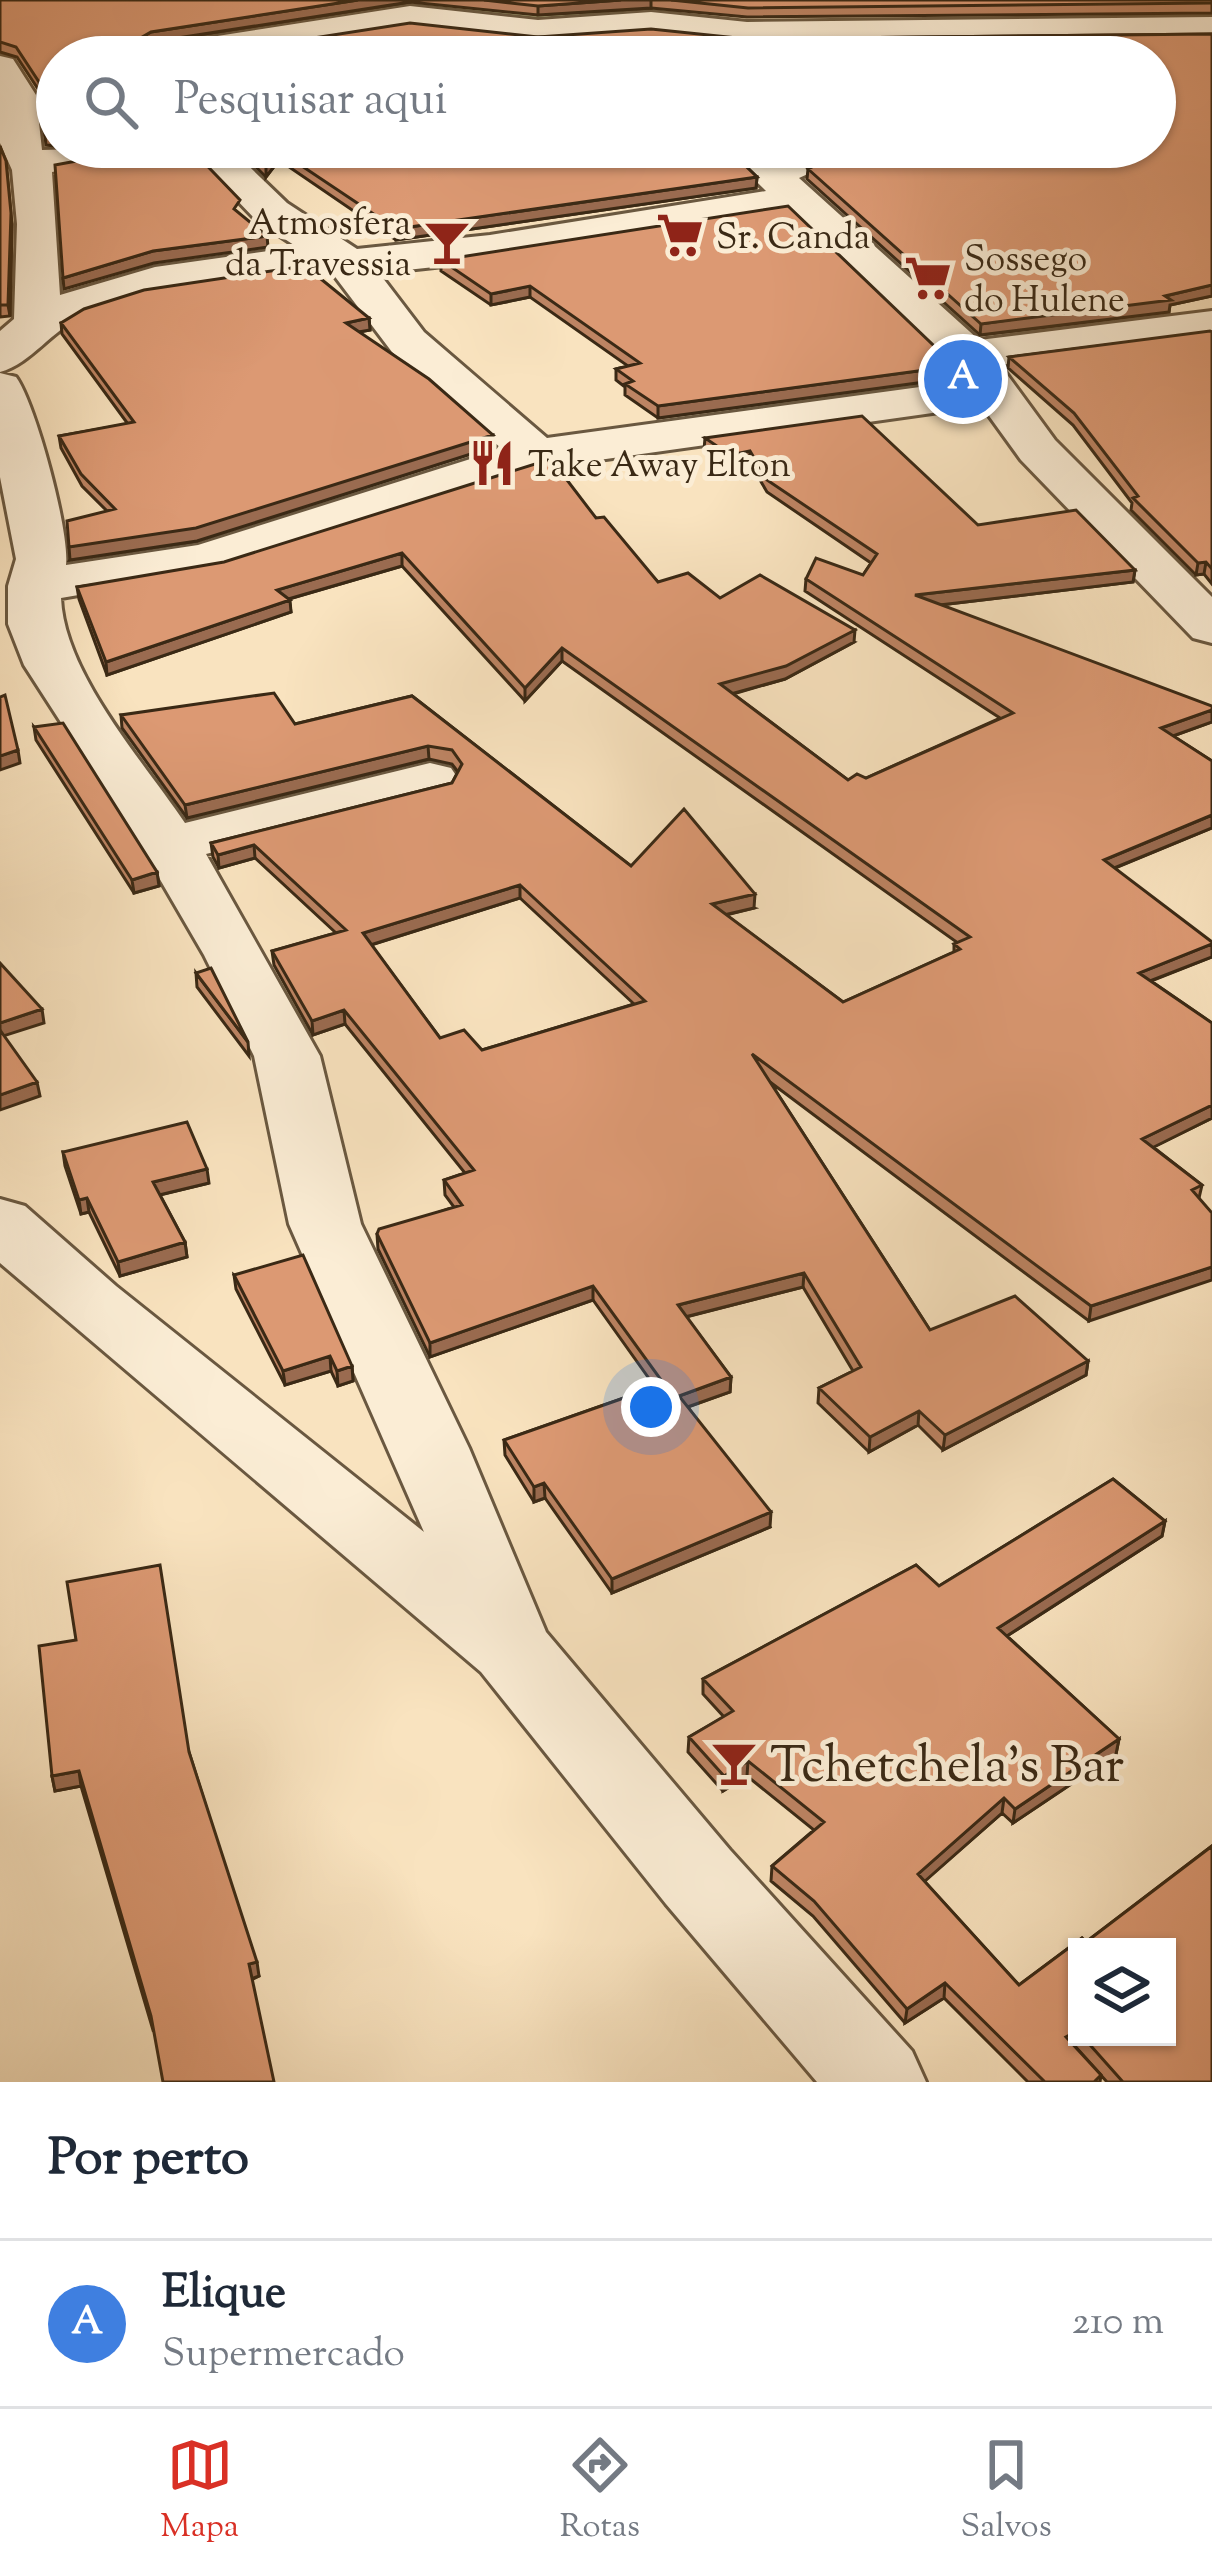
<!DOCTYPE html>
<html lang="pt">
<style>
body{margin:0;font-family:"Sorts Mill Goudy",serif;background:#f6f6f7;color:#1f2937}
.controls{position:absolute;right:36px;bottom:36px;display:grid;overflow:hidden;border-radius:0px;box-shadow:0 3px 9px #0004}
.controls button{width:108px;height:108px;display:grid;place-items:center;padding:0;border:0;border-bottom:3px solid #e0e1e3;background:#fff;color:#1f2937;font:60px sans-serif}
.you{position:absolute;left:651px;top:1407px;width:42px;height:42px;margin:-30px;border:9px solid #fff;border-radius:50%;background:#1a73e8;box-shadow:0 0 0 18px #1a73e833}
.badge{display:grid;place-items:center;width:78px;height:78px;border-radius:50%;background:#d93025;color:#fff;font-size:39px;font-weight:700}
.pin{position:absolute;translate:-50% -50%;border:6px solid #fff;box-shadow:0 3px 12px #0006}
.list{margin:0;padding:0;list-style:none}
h2{display:flex;justify-content:space-between;align-items:center;height:156px;margin:0;padding:0 48px;font-size:51px}
h2 small{font-size:39px;font-weight:400;color:#747a83}
.list li{display:grid;grid-template-columns:78px 1fr auto;gap:36px;align-items:center;box-sizing:border-box;height:168px;padding:0 48px;border-top:3px solid #e0e1e3}
.list b{display:block;font-size:45px;white-space:nowrap}
.list p{margin:0;font-size:39px;white-space:nowrap;color:#747a83}
.list em{font-size:39px;font-style:normal;color:#747a83}
.icon{flex:none;width:66px;height:66px;fill:none;stroke:currentColor;stroke-width:2;stroke-linecap:round;stroke-linejoin:round}
.map{position:relative;flex:none;width:1212px;height:2082px;overflow:hidden}
.search{position:absolute;background:#fff;box-shadow:0 3px 9px #0004;left:36px;right:36px;top:36px;height:132px;display:flex;align-items:center;gap:30px;box-sizing:border-box;padding:0 42px;border-radius:66px;color:#747a83;font-size:45px}
.sheet{height:324px;background:#fff}
nav{display:flex;justify-content:space-around;align-items:center;box-sizing:border-box;height:168px;border-top:3px solid #e0e1e3;background:#fff;font-size:33px;color:#747a83}
nav a{display:grid;justify-items:center;gap:6px}
nav .on{color:#d93025}
.map>svg:first-child{display:block}
.green{fill:#bfc390;stroke:#7c7652;stroke-width:3}
.lines{fill:none;stroke-linecap:round;stroke-linejoin:round}
.minor-casing{stroke:#6a5840;stroke-width:6}
.minor{fill:#fbedd5;fill-rule:evenodd}
.wall{fill:#bd8463;stroke:#3a2915;stroke-width:3;fill-rule:evenodd}
.shaded-wall{fill:#9a6b50;stroke:#3a2915;stroke-width:3}
.building{fill:#dc9973;stroke:#3a2915;stroke-width:3;fill-rule:evenodd}
.labels{text-anchor:middle;stroke-width:10;stroke-linejoin:round;paint-order:stroke}
.far-poi-label{font-size:36px;fill:#3a2915;stroke:#fbedd5;text-anchor:start}
.near-poi-label{font-size:51px;fill:#3a2915;stroke:#fbedd5;text-anchor:start}
</style>
<div class="map">
<svg width="1212" height="2082" viewBox="0 0 1212 2082">
<rect width="100%" height="100%" fill="#f9e3bf"/>
<filter id="stains"><feTurbulence type="fractalNoise" baseFrequency=".00167" numOctaves="4"/><feColorMatrix values="0 0 0 0 .2 0 0 0 0 .09 0 0 0 0 .02 0 0 0 .5 -.17"/></filter>
<radialGradient id="worn" r=".72"><stop offset=".6" stop-color="#630" stop-opacity="0"/><stop offset="1" stop-color="#630" stop-opacity=".3"/></radialGradient>
<path class="green" d="M350 0 711 3 618 25 441 14Z"/>
<g class="lines">
<defs>
<path id="minor" d="M410 6 538 20 651 12 747 22 1212 17V39L747 44 651 34 538 42 410 28 224 57H135L153 46Z
M0 56 13 59 36 95 42 150 148 147 142 155 52 172 60 295 155 267 297 247 257 221 186 147H229L287 203 357 249 490 235 766 191 721 147H764L777 158 803 147H856L850 155 799 178 979 340 1212 311V337L1000 365 1055 440 1212 597V643L1193 638 1021 460 982 406 542 468 224 570 61 598C64 673 143 761 185 823L430 763 451 768 459 780 451 792 206 854 320 1056 361 1224 469 1448 546 1632 730 1850 912 2051 926 2082H817L666 1904 481 1672 0 1263V1199L25 1206 116 1286 424 1532 289 1224 254 1056 204 955 140 845 24 665 8 624V586L16 559 0 477V373L16 377C36 405 70 533 66 565L198 545 502 449 392 352 330 270C247 278 162 284 84 316 52 329 31 364 0 372V331L14 319 17 224 12 170 0 143ZM789 212 964 381 547 438 424 332 379 273 490 261Z"/>
</defs>
<use href="#minor" class="minor-casing"/>
<use href="#minor" class="minor"/>
</g>
<path class="wall" d="M0 0H1212V13L747 17 651 8 538 15 410 2 152 42 138 50 224 52 538 37 747 39 1212 34V296L1170 305 1169 312 980 335 807 179 808 169 1155 147 57 57V146L46 145 40 92 17 57 0 52Z
M0 146 12 224 10 316 0 317Z
M236 147H726L757 177 756 188 396 240 279 160 266 177Z
M441 260 954 378 658 418 625 395V387L616 380V369L628 366 530 297 491 305 441 271Z
M369 318 370 330 359 332 493 447 197 541 70 560 107 511 82 486 61 448 59 436 128 424 62 334 61 323Z
M1212 332V584L1204 574 1196 575 1131 510 1132 503 1073 425 1008 368 1009 357Z
M705 438 978 525 1135 570 1133 582 940 605 1212 722 1173 736 1212 761V828L1115 868 1212 957 1151 981 1212 1023V1118L1153 1147 1202 1185 1199 1198 1089 1321 770 1082 930 1330 1088 1361 1086 1375 943 1450 918 1425 869 1452 818 1403 819 1388 853 1371 803 1287 686 1317 731 1377 730 1392 688 1407 770 1527 612 1593 545 1498 534 1502 505 1455 504 1440 655 1387 593 1300 430 1357 378 1249 377 1234 454 1207 445 1195 444 1180 465 1173 345 1024 313 1035 274 965 272 951 336 933 255 858 219 868 213 857 211 843 452 783 458 772 452 764 429 759 187 818 122 728 121 715 295 724 412 696 631 866 754 908 726 915 843 1002 954 952V944L958 943 562 661 525 701 402 566 289 599 291 612 107 675 79 599 77 587 596 518 658 582 720 598 854 642 785 679 733 694 848 780 866 778 1000 718 805 591 806 579 863 575 871 563 767 492 750 463 730 467 704 450ZM520 898 634 1004 482 1050 440 1038 371 945Z
M34 727 157 872 159 886 134 893 36 740Z
M196 973 248 1042 249 1056 197 987Z
M63 1152 209 1183 160 1195 185 1242 187 1257 120 1276 89 1212 81 1214 65 1166Z
M234 1275 352 1366 353 1381 338 1386 331 1371 285 1385 236 1289Z
M1113 1479 1165 1521 1162 1536 1007 1636 1119 1739 1116 1754 1013 1823 1002 1813 924 1881 1019 1985 1082 1938 1086 1942 1212 1846V2082H1107L1074 2045 1101 2075 1100 2082H1028L944 1998 905 2023 813 1916 771 1881 772 1866 814 1830 747 1776 723 1791 688 1752 689 1737 724 1717 703 1694V1679L916 1565 939 1586ZM1077 1947H1167V2037H1077Z
M189 1752 259 1976 153 2030 81 1786 55 1791 52 1776Z"/>
<path class="shaded-wall" d="M358 0H410V2L152 42 133 53 131 57 132 43 151 32Z
M621 0H651V8L538 15V6Z
M278 150 279 160 266 177V166Z
M6 161 12 224 10 316 8 305Z
M757 177 756 188 396 240V229Z
M267 236 268 247 154 263 64 289 63 278 153 251Z
M1212 285V296L1170 305 1169 312 980 335 981 324 1165 296Z
M530 286V297L491 305V294Z
M369 318 370 330 347 334 346 323Z
M955 366 954 378 658 418V406Z
M493 435V447L197 541 70 560 69 547Z
M750 451V463L730 467V455Z
M402 553V566L278 602 277 590Z
M1206 562 1204 574 1196 575 1198 563Z
M1135 570 1133 582 914 608 915 595Z
M290 600 291 612 107 675 106 662Z
M855 630 854 642 785 679 720 697V684Z
M562 648V661L525 701V688Z
M1212 710V722L1159 741 1161 728Z
M428 746 429 759 187 818 185 805Z
M18 750 20 763 0 770V756Z
M1212 815V828L1102 873 1104 860Z
M254 845 255 858 219 868 218 855Z
M157 872 159 886 134 893 132 880Z
M520 885V898L364 947 363 933Z
M755 894 754 908 711 918 712 904Z
M1212 944V957L1137 986 1139 973Z
M42 1009 44 1023 0 1037V1023Z
M344 1010 345 1024 313 1035 312 1021Z
M37 1082 40 1096 0 1110V1095Z
M1212 1105V1118L1140 1154 1142 1139Z
M207 1169 209 1183 155 1196 153 1182Z
M87 1198 89 1212 81 1214 79 1200Z
M185 1242 187 1257 120 1276 118 1262Z
M1212 1267V1280L1089 1321 1091 1306Z
M804 1273 803 1287 677 1319 678 1305Z
M593 1286V1300L430 1357V1343Z
M330 1356 331 1371 285 1385 283 1371Z
M1088 1361 1086 1375 943 1450 945 1435Z
M352 1366 353 1381 338 1386 337 1371Z
M731 1377 730 1392 679 1410V1396Z
M919 1411 918 1425 869 1452 870 1437Z
M544 1483 545 1498 534 1502V1487Z
M771 1512 770 1527 612 1593V1579Z
M1165 1521 1162 1536 996 1643 998 1628Z
M1119 1739 1116 1754 1013 1823 1015 1809Z
M748 1761 747 1776 723 1791 724 1776Z
M79 1771 81 1786 55 1791 52 1776Z
M1004 1798 1002 1813 916 1889 918 1874Z
M257 1962 259 1976 251 1979 249 1964Z
M945 1983 944 1998 905 2023 907 2009Z"/>
<path class="building" d="M0 0H358L151 32 132 43 131 50 224 52 410 23 538 37 651 29 747 39 1212 34V285L1165 296 1171 300 981 324 808 169 854 147H1155V57H57V135H45L39 82 16 47 0 42Z
M484 0H621L538 6Z
M671 0H1212V3L748 8Z
M0 146 6 161 11 213 8 305H0Z
M143 147H189L240 200 234 209 267 236 153 251 63 278 55 165 142 149Z
M246 147H726L757 177 396 229 278 150 266 166Z
M788 206 955 366 658 406 625 384 633 381 616 369 640 363 530 286 491 294 441 260Z
M305 266 369 318 346 323 429 379 493 435 196 528 69 547 67 521 115 509 81 474 59 436 134 422 61 323 84 309 144 290Z
M1210 331 1212 332V569L1206 562 1198 563 1133 498 1138 496 1074 413 1009 357Z
M862 416 978 525 1076 510 1135 570 915 595 1212 706V710L1161 728 1212 761V815L1104 860 1212 942V944L1139 973 1212 1023V1105L1142 1139 1202 1185 1192 1190 1212 1213V1267L1091 1306 752 1054 930 1330 1015 1296 1088 1361 945 1435 919 1411 870 1437 819 1388 861 1367 804 1273 678 1305 731 1377 679 1396 771 1512 612 1579 544 1483 534 1487 504 1440 664 1384 593 1286 430 1343 377 1234 379 1229 462 1205 444 1180 474 1170 344 1010 312 1021 272 951 346 930 254 845 218 855 211 843 452 783 462 764 452 750 428 746 185 805 121 715 274 693 295 724 412 696 631 866 684 809 755 894 712 904 843 1002 960 949 954 944 970 937 562 648 525 688 402 553 277 590 290 600 106 662 77 587 224 562 551 459 596 518 604 517 658 582 688 573 720 598 760 575 855 630 786 666 720 684 848 780 857 774 866 778 1013 713 806 579 816 558 863 575 877 554 767 480 750 451 730 455 705 438ZM520 885 645 1001 482 1050 464 1030 440 1038 363 933Z
M5 695 18 750 0 756V697Z
M63 723 157 872 132 880 34 727Z
M0 963 42 1009 0 1023Z
M211 968 248 1042 196 973Z
M0 1030 37 1082 0 1095Z
M187 1122 207 1169 153 1182 185 1242 118 1262 87 1198 79 1200 63 1152Z
M303 1255 352 1366 337 1371 330 1356 283 1371 234 1275Z
M1113 1479 1165 1521 998 1628 1119 1739 1015 1809 1004 1798 918 1874 1019 1985 1082 1938 1086 1942 1212 1846V2082H1123L1083 2037H1167V1947H1077V2031L1066 2037 1101 2075 1094 2082H1045L945 1983 907 2009 814 1901 772 1866 824 1822 748 1761 724 1776 689 1737 733 1711 703 1679 916 1565 939 1586Z
M160 1565 189 1752 257 1962 249 1964 274 2082H163L151 2016 79 1771 52 1776 39 1646 76 1640 67 1582Z"/>
<defs>
<symbol id="supermarket-bare" viewBox="-9 -9 18 18"><path d="M-6-5.5h2.5l.6 2H6L4.5 2H-2.5L-4.4-4H-6ZM-1.5 3.2a1.3 1.3 0 1 0 .1 0ZM3 3.2a1.3 1.3 0 1 0 .1 0Z" fill="#8f2418" stroke="#fbedd5" stroke-width="2.5" paint-order="stroke"/></symbol>
<symbol id="bar-bare" viewBox="-9 -9 18 18"><path d="M-6-5H6L.8 .8V4.5H3.5V6h-7V4.5H-.8V.8Z" fill="#8f2418" stroke="#fbedd5" stroke-width="2.5" paint-order="stroke"/></symbol>
<symbol id="restaurant-bare" viewBox="-9 -9 18 18"><path d="M-5-6h1v4h1v-4h1v4h1v-4h1v5L-1.5 .5V6h-2V.5L-5-1ZM5-6V6H3V1.5H1.5Q1.5-4 5-6Z" fill="#8f2418" stroke="#fbedd5" stroke-width="2.5" paint-order="stroke"/></symbol>
</defs>
<g fill-rule="evenodd">
<use href="#supermarket-bare" x="647" y="202" width="66" height="66"/>
<use href="#bar-bare" x="414" y="209" width="66" height="66"/>
<use href="#supermarket-bare" x="895" y="245" width="66" height="66"/>
<use href="#restaurant-bare" x="459" y="430" width="66" height="66"/>
<use href="#bar-bare" x="701" y="1730" width="66" height="66"/>
</g>
<g class="labels">
<g class="far-poi-label">
<text x="411" y="234" text-anchor="end">Atmosfera<tspan x="411" dy="41">da Travessia</tspan></text>
<text x="716" y="248">Sr. Canda</text>
<text x="964" y="270">Sossego<tspan x="964" dy="41">do Hulene</tspan></text>
<text x="528" y="476">Take Away Elton</text>
</g>
<g class="near-poi-label">
<text x="770" y="1781">Tchetchela's Bar</text>
</g>
</g>
<rect width="100%" height="100%" filter="url(#stains)"/>
<rect width="100%" height="100%" fill="url(#worn)"/>
</svg>
<div class="controls">
<button><svg class="icon" aria-label="layers" viewBox="0 0 24 24"><path d="M12 4l9 5-9 5-9-5zM3 14l9 5 9-5"/></svg></button>
</div>
<div class="you"></div>
<div class="pin badge" style="left:963px;top:379px;background:#3f7fe0">A</div>
<div class="search"><svg class="icon" aria-label="search" viewBox="0 0 24 24"><circle cx="10" cy="10" r="6"/><path d="M15 15l6 6"/></svg>Pesquisar aqui</div>
</div>
<section class="sheet">
<h2>Por perto<small></small></h2>
<ul class="list">
<li><span class="badge" style="background:#3f7fe0">A</span><div><b>Elique</b><p>Supermercado</p></div><em>210 m</em></li>
</ul>
</section>
<nav>
<a class="on"><svg class="icon" aria-label="map" viewBox="0 0 24 24"><path d="M3 6l6-2 6 2 6-2v14l-6 2-6-2-6 2zM9 4v14M15 6v14"/></svg>Mapa</a>
<a><svg class="icon" aria-label="directions" viewBox="0 0 24 24"><path d="M12 3l9 9-9 9-9-9zM9 14v-3h6M13 9l2 2-2 2"/></svg>Rotas</a>
<a><svg class="icon" aria-label="saved" viewBox="0 0 24 24"><path d="M7 4h10v16l-5-4-5 4z"/></svg>Salvos</a>
</nav>
